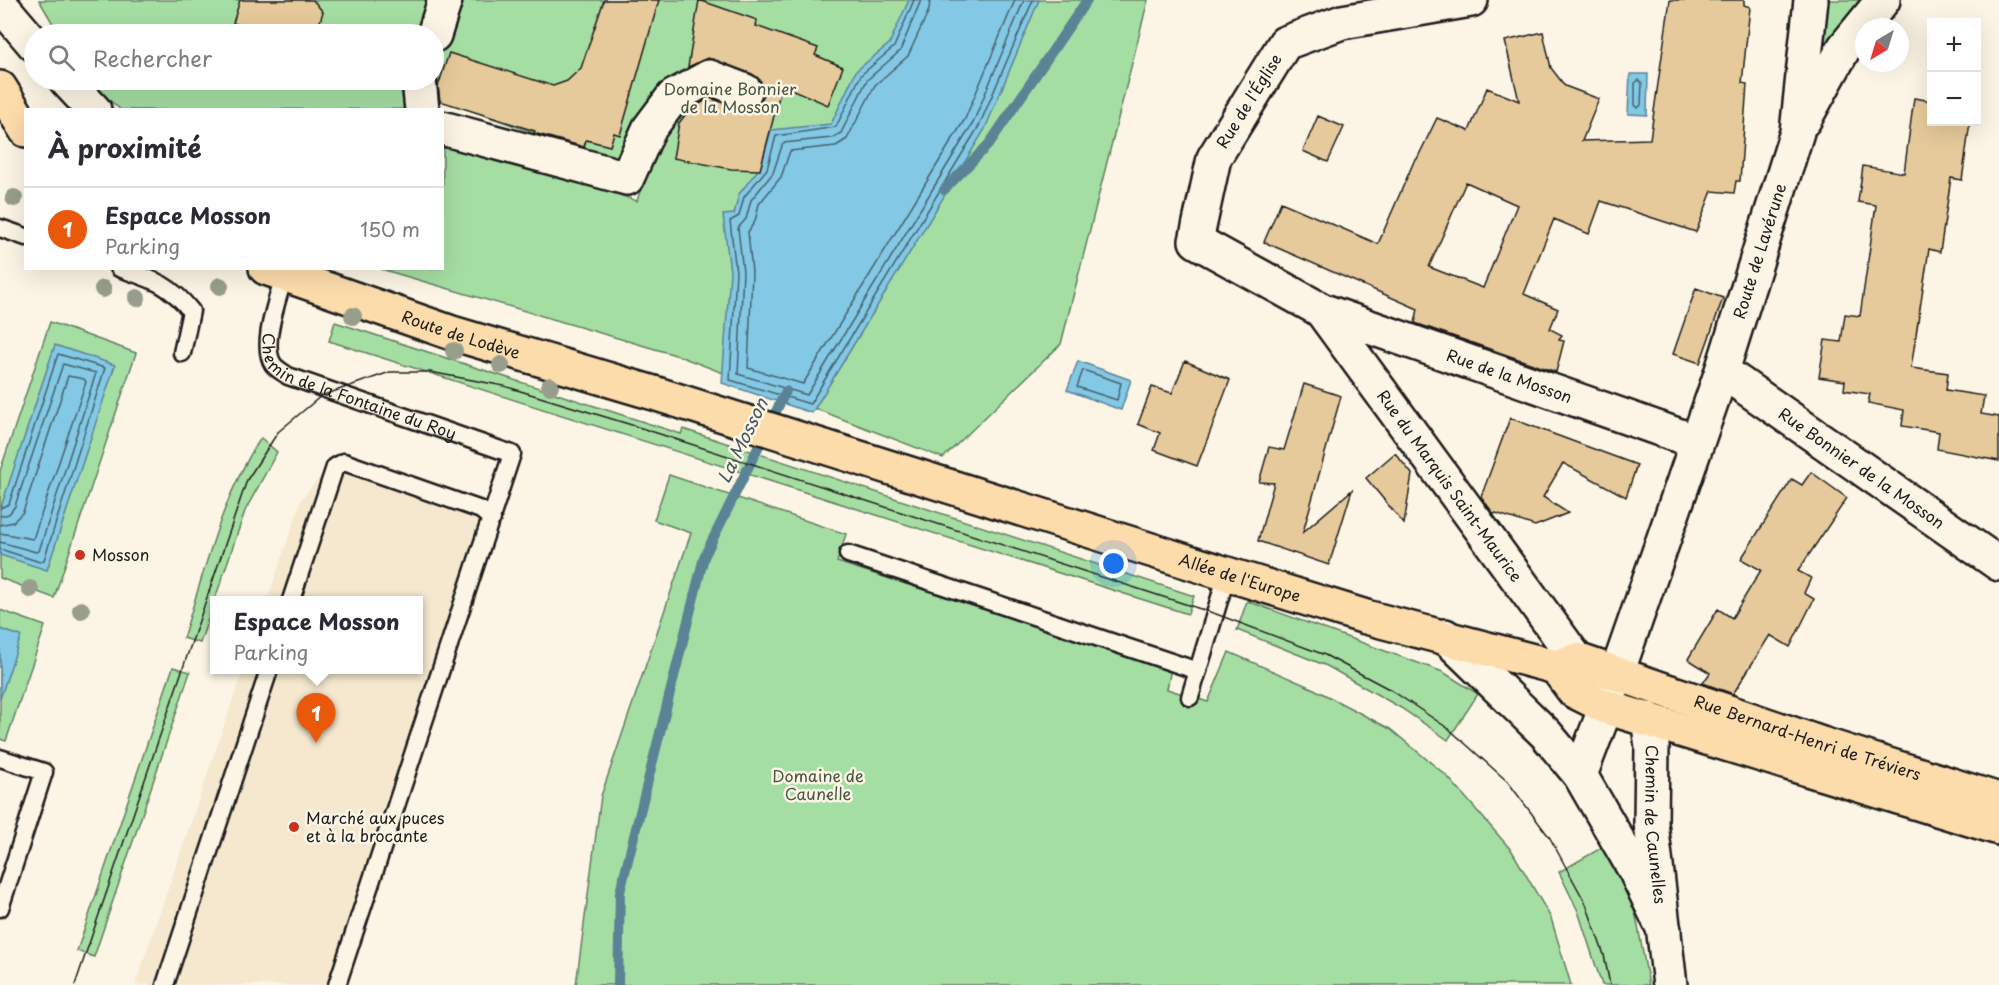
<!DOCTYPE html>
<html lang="fr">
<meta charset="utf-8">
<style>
body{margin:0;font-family:"Playpen Sans",sans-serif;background:#f7f7f7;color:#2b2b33}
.controls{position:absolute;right:18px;top:18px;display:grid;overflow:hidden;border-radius:0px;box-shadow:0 6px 24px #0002}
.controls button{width:54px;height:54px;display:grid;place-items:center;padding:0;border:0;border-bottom:2px solid #e1e1e2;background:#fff;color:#2b2b33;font:30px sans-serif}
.compass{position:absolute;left:1855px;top:18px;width:54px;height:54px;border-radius:50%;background:#fff;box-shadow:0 6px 24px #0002;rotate:218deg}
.you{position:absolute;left:1114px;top:564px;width:21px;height:21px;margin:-15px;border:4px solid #fff;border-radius:50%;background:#1a73e8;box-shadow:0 0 0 9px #1a73e833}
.badge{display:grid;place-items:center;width:39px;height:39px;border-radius:50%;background:#ea580c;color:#fff;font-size:20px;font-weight:700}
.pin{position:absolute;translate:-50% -50px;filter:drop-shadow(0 2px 3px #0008)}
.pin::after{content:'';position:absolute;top:32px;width:21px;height:18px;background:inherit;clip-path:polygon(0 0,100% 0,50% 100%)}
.popup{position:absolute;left:210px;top:596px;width:213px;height:78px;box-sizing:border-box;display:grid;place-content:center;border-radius:0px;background:#fff;filter:drop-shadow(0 2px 4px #0005);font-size:20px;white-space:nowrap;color:#7c7c81}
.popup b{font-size:22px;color:#2b2b33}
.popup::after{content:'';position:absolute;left:50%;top:100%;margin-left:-12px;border:12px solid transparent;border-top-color:#fff}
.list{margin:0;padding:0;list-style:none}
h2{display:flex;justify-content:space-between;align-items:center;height:78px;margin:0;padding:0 24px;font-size:26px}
h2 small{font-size:20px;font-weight:400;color:#7c7c81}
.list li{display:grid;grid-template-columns:39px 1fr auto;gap:18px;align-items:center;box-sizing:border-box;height:84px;padding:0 24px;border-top:2px solid #e1e1e2}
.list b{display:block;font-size:22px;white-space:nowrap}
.list p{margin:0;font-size:20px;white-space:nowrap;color:#7c7c81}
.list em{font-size:20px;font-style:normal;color:#7c7c81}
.icon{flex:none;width:33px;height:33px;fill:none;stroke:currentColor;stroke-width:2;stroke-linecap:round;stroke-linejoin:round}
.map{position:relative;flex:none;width:1999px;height:985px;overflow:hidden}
.search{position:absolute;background:#fff;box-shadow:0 6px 24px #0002;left:24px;top:24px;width:420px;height:66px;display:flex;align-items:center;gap:15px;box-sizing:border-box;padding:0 21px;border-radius:33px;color:#7c7c81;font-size:22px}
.panel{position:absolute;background:#fff;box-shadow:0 6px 24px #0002;left:24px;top:108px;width:420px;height:162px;border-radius:0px}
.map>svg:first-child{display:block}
.built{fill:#f5e8cf}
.green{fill:#a5dea3;stroke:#607d60;stroke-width:1.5}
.water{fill:#83c8e5;stroke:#5a8395;stroke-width:1.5}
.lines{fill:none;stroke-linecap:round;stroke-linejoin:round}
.shore{stroke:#45616c;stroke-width:1.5}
.stream{stroke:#5a8395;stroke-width:10}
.building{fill:#e6ca9b;stroke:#1c1c1c;stroke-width:1.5;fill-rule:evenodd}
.lane-casing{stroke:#1c1c1c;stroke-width:21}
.street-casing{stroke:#1c1c1c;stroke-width:38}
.secondary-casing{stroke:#1c1c1c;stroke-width:38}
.primary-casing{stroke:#1c1c1c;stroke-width:38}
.lane{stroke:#fcf5e5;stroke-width:16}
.street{stroke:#fcf5e5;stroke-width:33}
.secondary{stroke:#fcf5e5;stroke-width:33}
.primary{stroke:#fddcac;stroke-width:33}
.tram{stroke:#1c1c1c;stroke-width:1.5}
.tree{fill:#979e8c}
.poi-dot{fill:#c8321e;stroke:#fcf5e5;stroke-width:2}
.labels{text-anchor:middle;stroke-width:5;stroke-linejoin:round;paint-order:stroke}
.park-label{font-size:16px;fill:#455644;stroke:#fcf5e5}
.street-label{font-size:16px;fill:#1c1c1c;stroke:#fcf5e5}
.poi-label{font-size:16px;fill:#1c1c1c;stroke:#fcf5e5;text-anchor:start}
.water-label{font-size:18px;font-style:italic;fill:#405862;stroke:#fcf5e5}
</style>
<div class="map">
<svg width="1999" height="985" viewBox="0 0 1999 985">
<rect width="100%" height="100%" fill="#fcf5e5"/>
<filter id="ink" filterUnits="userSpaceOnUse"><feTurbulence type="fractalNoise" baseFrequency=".0167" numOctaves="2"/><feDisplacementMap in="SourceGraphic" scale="12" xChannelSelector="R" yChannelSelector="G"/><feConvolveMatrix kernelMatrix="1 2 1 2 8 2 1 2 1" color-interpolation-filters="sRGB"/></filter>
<g filter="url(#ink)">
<path class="built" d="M341 452 504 511 346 985H135L243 670H418V600H267L302 498Z"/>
<path class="green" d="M39 0H1148L1061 344 943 458 679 356 381 269 442 268 443 149 470 145 637 201 646 172 415 91 403 109 121 110 87 80H434V34H59Z
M1823 0H1863L1831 48 1819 45Z
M50 322 136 353 54 598 0 578V471Z
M335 322 681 434 683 429 1194 596 1188 614 329 341Z
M261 438 277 452 245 511 200 643 183 638C205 571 221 497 261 438Z
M669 475 846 534 837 562 1171 669 1167 689 1208 702 1229 652 1314 689 1390 729 1447 776 1512 851 1551 918 1571 985H576L601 796 691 533 654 520Z
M1247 601 1443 672 1478 694 1448 740 1401 708 1327 666 1237 630Z
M0 610 45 626 6 741 0 739Z
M173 667 190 672 94 957 77 951Z
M1608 844 1636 916 1649 985H1602L1578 911 1559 872Z"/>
<path class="water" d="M909 0H1039L985 129 812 413 722 383 730 272 723 215 734 214 739 194 761 166 771 130 831 124 856 71 889 44Z
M1630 74H1648L1647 115 1628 114Z
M55 345 115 365 47 570 0 555V510Z
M1078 361 1131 380 1121 410 1067 390Z
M0 629 21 636 0 699Z"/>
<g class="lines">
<path class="shore" d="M914 0 894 47 861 75 836 127 776 136 767 169 744 197 739 216 730 221 736 272 730 380 810 404 979 126 1033 0
M921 0 900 51 867 80 841 133 832 138 783 143 773 173 751 200 746 219 738 228 743 272 738 374 807 395 973 123 1024 0
M930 0 929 10 908 56 875 85 847 139 836 146 790 151 781 177 759 204 755 221 748 232 752 272 748 368 803 384 965 119 1015 0
M1639 80 1642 83 1641 105 1638 108 1635 105V83Z
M1083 370 1121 383 1117 400 1077 387Z
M0 508 9 504 58 354 105 368 44 560 40 562 0 549
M0 516 9 514 15 506 63 364 96 373 39 551 36 552 0 542
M0 525 13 522 23 512 68 376 84 379 86 382 33 539 0 533"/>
<path class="stream" d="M944 190 989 144 1087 0
M618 985 620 892 704 557 786 391"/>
</g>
<path class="building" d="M240 0H313L323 12 316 34H267L233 23Z
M604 0H659L620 135 614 133 610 146 586 140 584 147 534 133 535 131 440 101 438 86 449 53 553 86 567 81 581 68Z
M699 0 757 20 756 26 818 48 815 55 843 67 828 105 782 85 760 170 731 169 673 158 679 123 689 110 710 98 738 108 748 109 757 105 763 97 764 89 760 80 752 74 708 58 688 67Z
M1670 0H1744V5L1750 7 1742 83 1747 84 1740 181H1736L1734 193 1712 191 1696 232 1601 201 1589 234 1554 219 1524 294 1558 309 1550 329 1562 335 1559 340 1564 341 1556 372 1415 323 1418 309 1264 242 1281 202 1378 244 1415 159H1417L1437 118 1469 131 1487 88 1519 101 1505 41 1543 32 1551 68 1565 86 1599 99 1582 141 1650 139ZM1466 182 1517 205 1483 288 1429 267Z
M1914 98 1932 101V122H1970L1962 180 1951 178 1940 252 1929 249 1911 368 1948 373 1946 390 1984 396 1981 414 1999 417V461L1937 449 1939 432 1902 426 1904 410 1868 403 1870 394 1844 390 1845 381 1819 377 1825 340 1841 342 1845 314 1860 316 1876 205 1858 202 1863 166 1904 173Z
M1318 116 1344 127 1328 162 1303 151Z
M1696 288 1723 298 1700 363 1673 354Z
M1185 361 1230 380 1197 466 1154 450 1160 433 1138 424 1152 387 1172 393Z
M1304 384 1341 396 1303 532 1352 490 1329 565 1258 541 1274 483 1259 482 1269 447 1284 450Z
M1510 418 1637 465 1626 497 1563 463 1543 497 1568 513 1535 526 1496 513 1494 514 1481 497Z
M1395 453 1412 474 1404 524 1366 478Z
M1811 472 1847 498 1798 571 1811 578 1804 593 1814 599 1790 647 1770 635 1733 694 1703 683 1710 673 1688 659 1718 609 1732 618 1761 570 1741 559 1792 479 1802 485Z"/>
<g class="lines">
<defs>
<g id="lane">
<path d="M0 228 26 237"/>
<path d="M119 268C151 279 169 283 191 311L182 353"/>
<path id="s1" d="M284 275C279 297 260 344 273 364 276 369 283 372 288 376L512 454 337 985"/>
<path d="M848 554 1198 671"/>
<path d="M291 600 335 467 344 462 481 510 492 519"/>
<path d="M1190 697 1227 574"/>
<path d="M0 758 44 772 0 908"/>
<path d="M165 985 269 670"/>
</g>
<g id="street">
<path id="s2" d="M1471 0 1342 22 1285 43 1214 158 1196 241 1321 310 1697 442"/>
<path d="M0 4 34 44"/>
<path d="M434 35 445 0"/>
<path d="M66 80 94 110"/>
<path d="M419 80 422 110"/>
<path d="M442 128 627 178 649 129 673 97 709 77 745 91"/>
<path id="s3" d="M1321 310 1577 660"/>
<path id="s4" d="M1722 371 1999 564"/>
<path d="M1445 636 1546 734 1580 775 1635 870 1664 930"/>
<path id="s5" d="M1648 719 1652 746 1651 823 1670 985"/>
<path d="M1580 775 1606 707"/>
</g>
<g id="secondary">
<path d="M1804 120 1844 48 1883 0"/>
<path id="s6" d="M1607 702 1722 371 1797 132 1811 0"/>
</g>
<g id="primary">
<path d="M0 88 26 130"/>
<path id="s7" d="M266 268 452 333 657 394 1227 574 1366 617 1556 667 1577 660 1822 744 1999 800"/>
<path d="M1556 667 1574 691 1606 707 1999 828"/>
</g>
</defs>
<use href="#lane" class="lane-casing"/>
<use href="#street" class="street-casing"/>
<use href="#secondary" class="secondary-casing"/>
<use href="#primary" class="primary-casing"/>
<use href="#lane" class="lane"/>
<use href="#street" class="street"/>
<use href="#secondary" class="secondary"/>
<use href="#primary" class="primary"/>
<path class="tram" d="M75 985 247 480 278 432 321 396 390 372H430L504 386 635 426 1216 614 1325 655 1391 690 1449 729 1508 782 1550 838 1586 904 1604 955 1610 985"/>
</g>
<g class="tree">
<circle cx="14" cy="198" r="9"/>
<circle cx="220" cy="286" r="9"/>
<circle cx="103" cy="289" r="9"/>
<circle cx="137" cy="298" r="9"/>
<circle cx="353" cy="316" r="9"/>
<circle cx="454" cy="351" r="9"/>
<circle cx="501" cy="365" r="9"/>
<circle cx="550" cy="386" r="9"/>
<circle cx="30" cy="589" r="9"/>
<circle cx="81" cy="610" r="9"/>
</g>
</g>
<g class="poi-dot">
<circle cx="80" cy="555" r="6"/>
<circle cx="294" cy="827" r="6"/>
</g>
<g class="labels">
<g class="park-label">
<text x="730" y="95">Domaine Bonnier<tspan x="730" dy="18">de la Mosson</tspan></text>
<text x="818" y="782">Domaine de<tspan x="818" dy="18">Caunelle</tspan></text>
</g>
<g class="street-label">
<text transform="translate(1249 101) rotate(-58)" y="6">Rue de l'Église</text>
<text dy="6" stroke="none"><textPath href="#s6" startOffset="476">Route de Lavérune</textPath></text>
<text dy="6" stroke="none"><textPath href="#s7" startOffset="206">Route de Lodève</textPath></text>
<text dy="6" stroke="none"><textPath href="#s2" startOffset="754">Rue de la Mosson</textPath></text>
<text dy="6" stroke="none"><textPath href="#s1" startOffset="174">Chemin de la Fontaine du Roy</textPath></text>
<text dy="6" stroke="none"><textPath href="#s4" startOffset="170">Rue Bonnier de la Mosson</textPath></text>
<text dy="6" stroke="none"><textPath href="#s3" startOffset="218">Rue du Marquis Saint-Maurice</textPath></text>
<text dy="6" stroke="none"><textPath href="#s7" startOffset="1022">Allée de l'Europe</textPath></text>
<text dy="6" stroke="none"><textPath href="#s7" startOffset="1616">Rue Bernard-Henri de Tréviers</textPath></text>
<text dy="6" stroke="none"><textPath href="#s5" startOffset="106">Chemin de Caunelles</textPath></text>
</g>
<g class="poi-label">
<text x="92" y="561">Mosson</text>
<text x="306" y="824">Marché aux puces<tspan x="306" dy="18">et à la brocante</tspan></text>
</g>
<g class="water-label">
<text transform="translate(743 441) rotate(-64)" y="6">La Mosson</text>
</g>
</g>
</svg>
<div class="controls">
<button>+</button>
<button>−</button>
</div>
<svg class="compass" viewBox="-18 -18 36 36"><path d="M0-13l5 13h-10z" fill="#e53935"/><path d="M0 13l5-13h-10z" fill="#7c7c81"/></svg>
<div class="you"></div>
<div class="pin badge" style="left:316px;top:743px">1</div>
<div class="popup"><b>Espace Mosson</b>Parking</div>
<div class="search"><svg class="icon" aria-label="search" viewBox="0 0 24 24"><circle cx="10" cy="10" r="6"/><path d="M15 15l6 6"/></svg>Rechercher</div>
<section class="panel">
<h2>À proximité<small></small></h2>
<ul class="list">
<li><span class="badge">1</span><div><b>Espace Mosson</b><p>Parking</p></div><em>150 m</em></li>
</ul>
</section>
</div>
